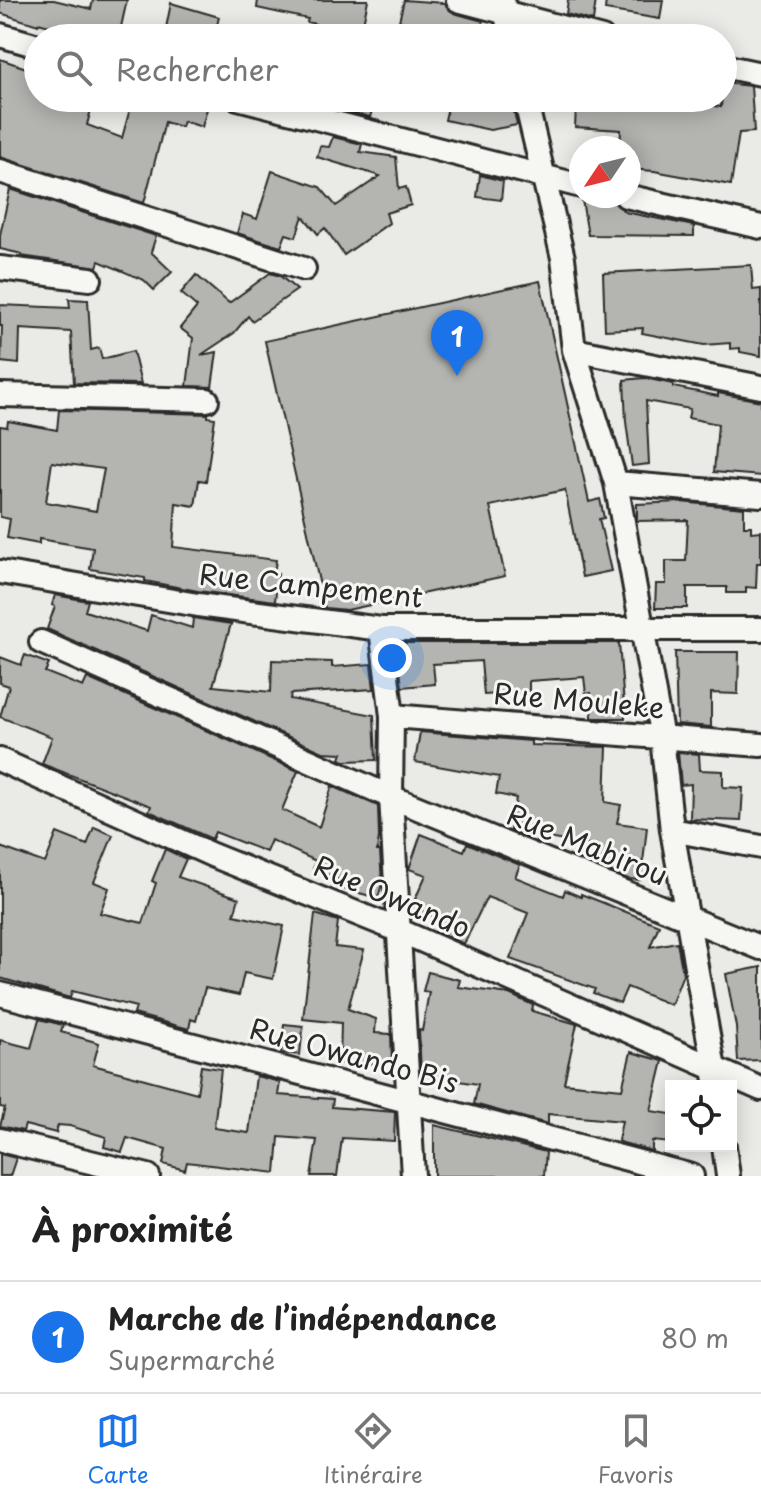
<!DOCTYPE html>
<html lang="fr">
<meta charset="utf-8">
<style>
body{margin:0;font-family:"Playpen Sans",sans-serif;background:#f6f6f6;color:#222}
.controls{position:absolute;right:24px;bottom:24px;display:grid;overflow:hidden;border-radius:0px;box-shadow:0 4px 20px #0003}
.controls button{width:72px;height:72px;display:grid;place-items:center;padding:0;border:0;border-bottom:2px solid #e0e0e0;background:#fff;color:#222;font:40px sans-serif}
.compass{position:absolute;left:569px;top:136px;width:72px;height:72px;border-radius:50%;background:#fff;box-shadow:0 4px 20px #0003;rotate:235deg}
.you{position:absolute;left:392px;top:658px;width:28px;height:28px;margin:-20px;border:6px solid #fff;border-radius:50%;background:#1a73e8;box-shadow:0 0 0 12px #1a73e833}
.badge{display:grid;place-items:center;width:52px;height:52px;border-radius:50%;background:#1a73e8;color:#fff;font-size:26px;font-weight:700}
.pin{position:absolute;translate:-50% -66px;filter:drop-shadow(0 2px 4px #0008)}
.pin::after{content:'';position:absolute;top:42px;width:28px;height:24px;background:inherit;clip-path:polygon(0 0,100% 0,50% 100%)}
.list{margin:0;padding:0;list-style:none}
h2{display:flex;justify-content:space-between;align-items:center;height:104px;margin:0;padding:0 32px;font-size:34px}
h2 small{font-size:26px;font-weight:400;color:#767676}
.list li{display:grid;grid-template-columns:52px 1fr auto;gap:24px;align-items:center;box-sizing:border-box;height:112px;padding:0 32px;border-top:2px solid #e0e0e0}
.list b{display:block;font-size:30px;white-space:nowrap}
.list p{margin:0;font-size:26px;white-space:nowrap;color:#767676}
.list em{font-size:26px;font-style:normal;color:#767676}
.icon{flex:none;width:44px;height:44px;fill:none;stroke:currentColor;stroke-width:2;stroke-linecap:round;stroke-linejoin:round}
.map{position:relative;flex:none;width:761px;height:1176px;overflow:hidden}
.search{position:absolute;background:#fff;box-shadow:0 4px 20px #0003;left:24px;right:24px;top:24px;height:88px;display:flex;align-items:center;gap:20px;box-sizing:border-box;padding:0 28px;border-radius:44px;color:#767676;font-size:30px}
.sheet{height:216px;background:#fff}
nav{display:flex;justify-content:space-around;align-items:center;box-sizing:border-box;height:112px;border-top:2px solid #e0e0e0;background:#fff;font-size:22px;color:#767676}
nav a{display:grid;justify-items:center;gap:4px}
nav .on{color:#1a73e8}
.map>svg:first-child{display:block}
.building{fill:#b4b4b1;stroke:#2b2b2b;stroke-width:2;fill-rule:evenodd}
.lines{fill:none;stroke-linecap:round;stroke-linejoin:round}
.minor-casing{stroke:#2b2b2b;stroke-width:28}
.minor{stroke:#f6f6f2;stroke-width:22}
.labels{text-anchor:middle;stroke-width:6;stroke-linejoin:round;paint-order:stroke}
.street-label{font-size:28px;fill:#2b2b2b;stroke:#f6f6f2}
</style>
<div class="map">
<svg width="761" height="1176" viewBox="0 0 761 1176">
<rect width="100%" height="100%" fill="#eaeae6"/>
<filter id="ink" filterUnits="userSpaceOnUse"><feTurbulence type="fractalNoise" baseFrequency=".0125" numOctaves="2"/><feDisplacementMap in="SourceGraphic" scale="16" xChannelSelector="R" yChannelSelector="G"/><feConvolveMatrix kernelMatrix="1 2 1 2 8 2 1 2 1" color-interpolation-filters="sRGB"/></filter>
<g filter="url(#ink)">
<path class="building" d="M0 0H54L91 9 93 0H127L119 36 78 26 77 33 38 23V25L0 13Z
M258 0H368L360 38H310L315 24 307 22 308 19 257 8Z
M404 0 444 3 454 13 483 21 480 38 440 31 438 38H413L416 25 399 21Z
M568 0H596L593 21 566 14Z
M606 0H663L660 19 605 10Z
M171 3 219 17 214 38H164Z
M0 59 38 72V98H94L87 125 122 138 133 98H210L202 127 183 121 181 127 165 122 144 203 0 157Z
M723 83 751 86 754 132 739 133 731 185 654 171 629 169V148H620L621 130 575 127 576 107 594 108V98H665L721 107Z
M344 98H376L370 117 340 110Z
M450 98H511L517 125 490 130 445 120Z
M333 137 362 144 360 152 396 157 399 189 406 187 411 205 386 213 389 223 344 255 325 228 318 234 303 216 296 237 286 234 281 247 237 233 243 214 257 219 272 171 320 187 336 206 380 176 317 157 320 146 329 147Z
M480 175 503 181 501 200 477 197Z
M10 189 156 236 151 252 172 272 154 290 144 280 99 261 97 267 21 256 22 254 0 249V235Z
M591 196 613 200 625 212 694 226V236L588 235 582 200Z
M751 265 753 290 761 289V356L740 352V348L730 349V343L704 345 642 333 643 328 605 330 603 273Z
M270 273 280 276 297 290 252 321 248 316 234 333 201 355 217 352 212 387 187 386 193 338 180 328 197 307 181 293 196 275 229 303Z
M540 281 589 502 600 499 604 518 599 519 611 571 582 577 565 490 490 506 505 576 347 610 325 608 265 341Z
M69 299 88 300 91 350 99 348 102 359 133 351 141 384 74 383 71 332 20 329 19 364 1 362 2 326H0V305L70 308Z
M644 378 673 384V387L718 396V393L761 401V476L714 472 718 424 688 418 690 409 646 401 649 464 632 466 626 422 624 380Z
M59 410 208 414V417L215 418 206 481 199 480 195 506 176 503 173 547 276 560 274 574H278L275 601 198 591 145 581V578L90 569 93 548 39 539V544L7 538 10 519 0 517V426L7 427 8 421 57 430ZM52 462 104 469 96 511 46 502Z
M680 502 744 508V526H751V532L761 531V563H757L756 588 746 587V593H727V587H687V608H655L656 584H666V561H686L688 520 637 521V504Z
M55 595 88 601 85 611 147 631 151 615 192 628 193 618 231 624 213 686 271 692 272 660 332 662V667L371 664 374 689 291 694 290 699 374 715 376 760 344 761 340 759 342 753 323 752 47 629 55 606 52 605Z
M397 643H619L625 718H592L591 693 586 694 584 677 529 681V692L484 695 481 661 433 664 435 684 402 687Z
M675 652H739L738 694 711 693V727L677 724Z
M25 655 49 664 45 672 83 687 87 678 298 771 282 810 319 827 332 786 378 806 379 837 377 851H380L382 884 378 898 340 888 342 881 313 869 316 861 271 840 266 852 215 832 212 839 149 811 151 806 42 764 52 737 0 717 9 686 0 683V657L21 665Z
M420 732 531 741V745L607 747 605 802 621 805 617 823 647 827 641 880 628 879 588 862 591 846 532 835 530 839 510 830 516 798 496 794 499 777 415 762Z
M678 752 699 754 700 770 723 771V787L743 788 741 821 690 819 691 784 681 785Z
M94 827 113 835 94 882 109 888 100 913 143 923 156 883 152 881 165 849 186 859 178 877 239 898 234 915 284 926 273 979 244 973 239 995 205 988 196 1021 191 1019 189 1029 134 1014 136 1007 72 991 70 998 0 978V847L45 863 57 833 87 845Z
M421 834 464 851 467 843 520 865 515 877 563 896 565 890 581 897V894L659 925 650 947 677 942 683 974 671 1005 627 987 620 1003 593 993 595 989 510 959 528 913 487 897 464 944 436 931 441 920 412 906 426 875 409 869Z
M315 914 338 921 335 947 364 950 348 1009 376 1019 375 1033 391 1034 392 1064 340 1063 341 1023 303 1019Z
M761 967V1060L738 1061 736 1027 726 974Z
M428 972 460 980 458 987 509 994 533 1005 532 1011 577 1024 564 1083 622 1089 631 1052 663 1061 651 1111 671 1114V1143L652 1141V1151L623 1143 618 1141 622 1121 548 1114V1124L474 1104 478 1084 421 1075 419 1030 422 1031 429 992 423 991Z
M39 1019 63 1025 61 1032 99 1043 93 1065 197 1093 201 1066 221 1069 214 1128 249 1133 256 1076 280 1082 278 1095 333 1099 332 1107 395 1112 394 1141 342 1138 337 1176H311L317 1140 279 1137 276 1173 187 1162 185 1170 163 1164 166 1149 127 1138 122 1152 104 1147 106 1137 70 1126 58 1125 56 1133 25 1125 23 1131 0 1126 5 1108 0 1107V1040L31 1048Z
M284 1024 303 1026 300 1055 281 1053Z
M434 1125 546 1152 544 1176H434Z
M0 1154 16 1158 10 1176H0Z"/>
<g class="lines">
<defs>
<path id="minor" d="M458 0 602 38
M503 1 511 38
M0 35 38 46
M723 66 761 74
M238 98 581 186
M525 98 563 258 574 350 616 483 662 738 672 830 717 1086
M0 171 304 269
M626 196 761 227
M0 268 90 279
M574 350 761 387
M0 395 207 400
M616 483 761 495
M0 572 198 605 381 629H761
M381 629 392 716 391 797 413 1176
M41 642 391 797 761 948
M392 716 761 745
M0 760 212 855 398 930 761 1089
M672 830 761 847
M0 994 692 1176
M0 1140 148 1176
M724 1146 728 1176"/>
</defs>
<use href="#minor" class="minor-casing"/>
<use href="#minor" class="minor"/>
</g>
</g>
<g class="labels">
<g class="street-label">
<text transform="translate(311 586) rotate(6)" y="10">Rue Campement</text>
<text transform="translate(579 701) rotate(5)" y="10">Rue Mouleke</text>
<text transform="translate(587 845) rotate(22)" y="10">Rue Mabirou</text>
<text transform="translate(392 897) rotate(23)" y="10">Rue Owando</text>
<text transform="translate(354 1056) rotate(15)" y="10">Rue Owando Bis</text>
</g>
</g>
</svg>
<div class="controls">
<button><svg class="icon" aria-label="locate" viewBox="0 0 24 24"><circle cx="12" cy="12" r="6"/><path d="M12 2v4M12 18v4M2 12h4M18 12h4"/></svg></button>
</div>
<svg class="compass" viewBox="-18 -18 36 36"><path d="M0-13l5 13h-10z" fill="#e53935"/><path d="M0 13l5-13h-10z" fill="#767676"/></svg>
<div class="you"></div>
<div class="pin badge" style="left:457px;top:376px">1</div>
<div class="search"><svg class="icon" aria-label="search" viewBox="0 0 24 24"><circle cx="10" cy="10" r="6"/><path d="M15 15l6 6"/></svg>Rechercher</div>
</div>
<section class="sheet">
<h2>À proximité<small></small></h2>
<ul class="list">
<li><span class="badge">1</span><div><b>Marche de l’indépendance</b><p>Supermarché</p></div><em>80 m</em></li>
</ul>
</section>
<nav>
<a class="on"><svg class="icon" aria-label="map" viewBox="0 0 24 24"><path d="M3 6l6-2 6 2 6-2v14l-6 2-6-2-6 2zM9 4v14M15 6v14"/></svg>Carte</a>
<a><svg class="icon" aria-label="directions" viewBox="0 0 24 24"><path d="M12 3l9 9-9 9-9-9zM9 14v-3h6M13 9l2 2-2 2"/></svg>Itinéraire</a>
<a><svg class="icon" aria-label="saved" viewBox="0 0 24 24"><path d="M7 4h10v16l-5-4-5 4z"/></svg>Favoris</a>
</nav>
